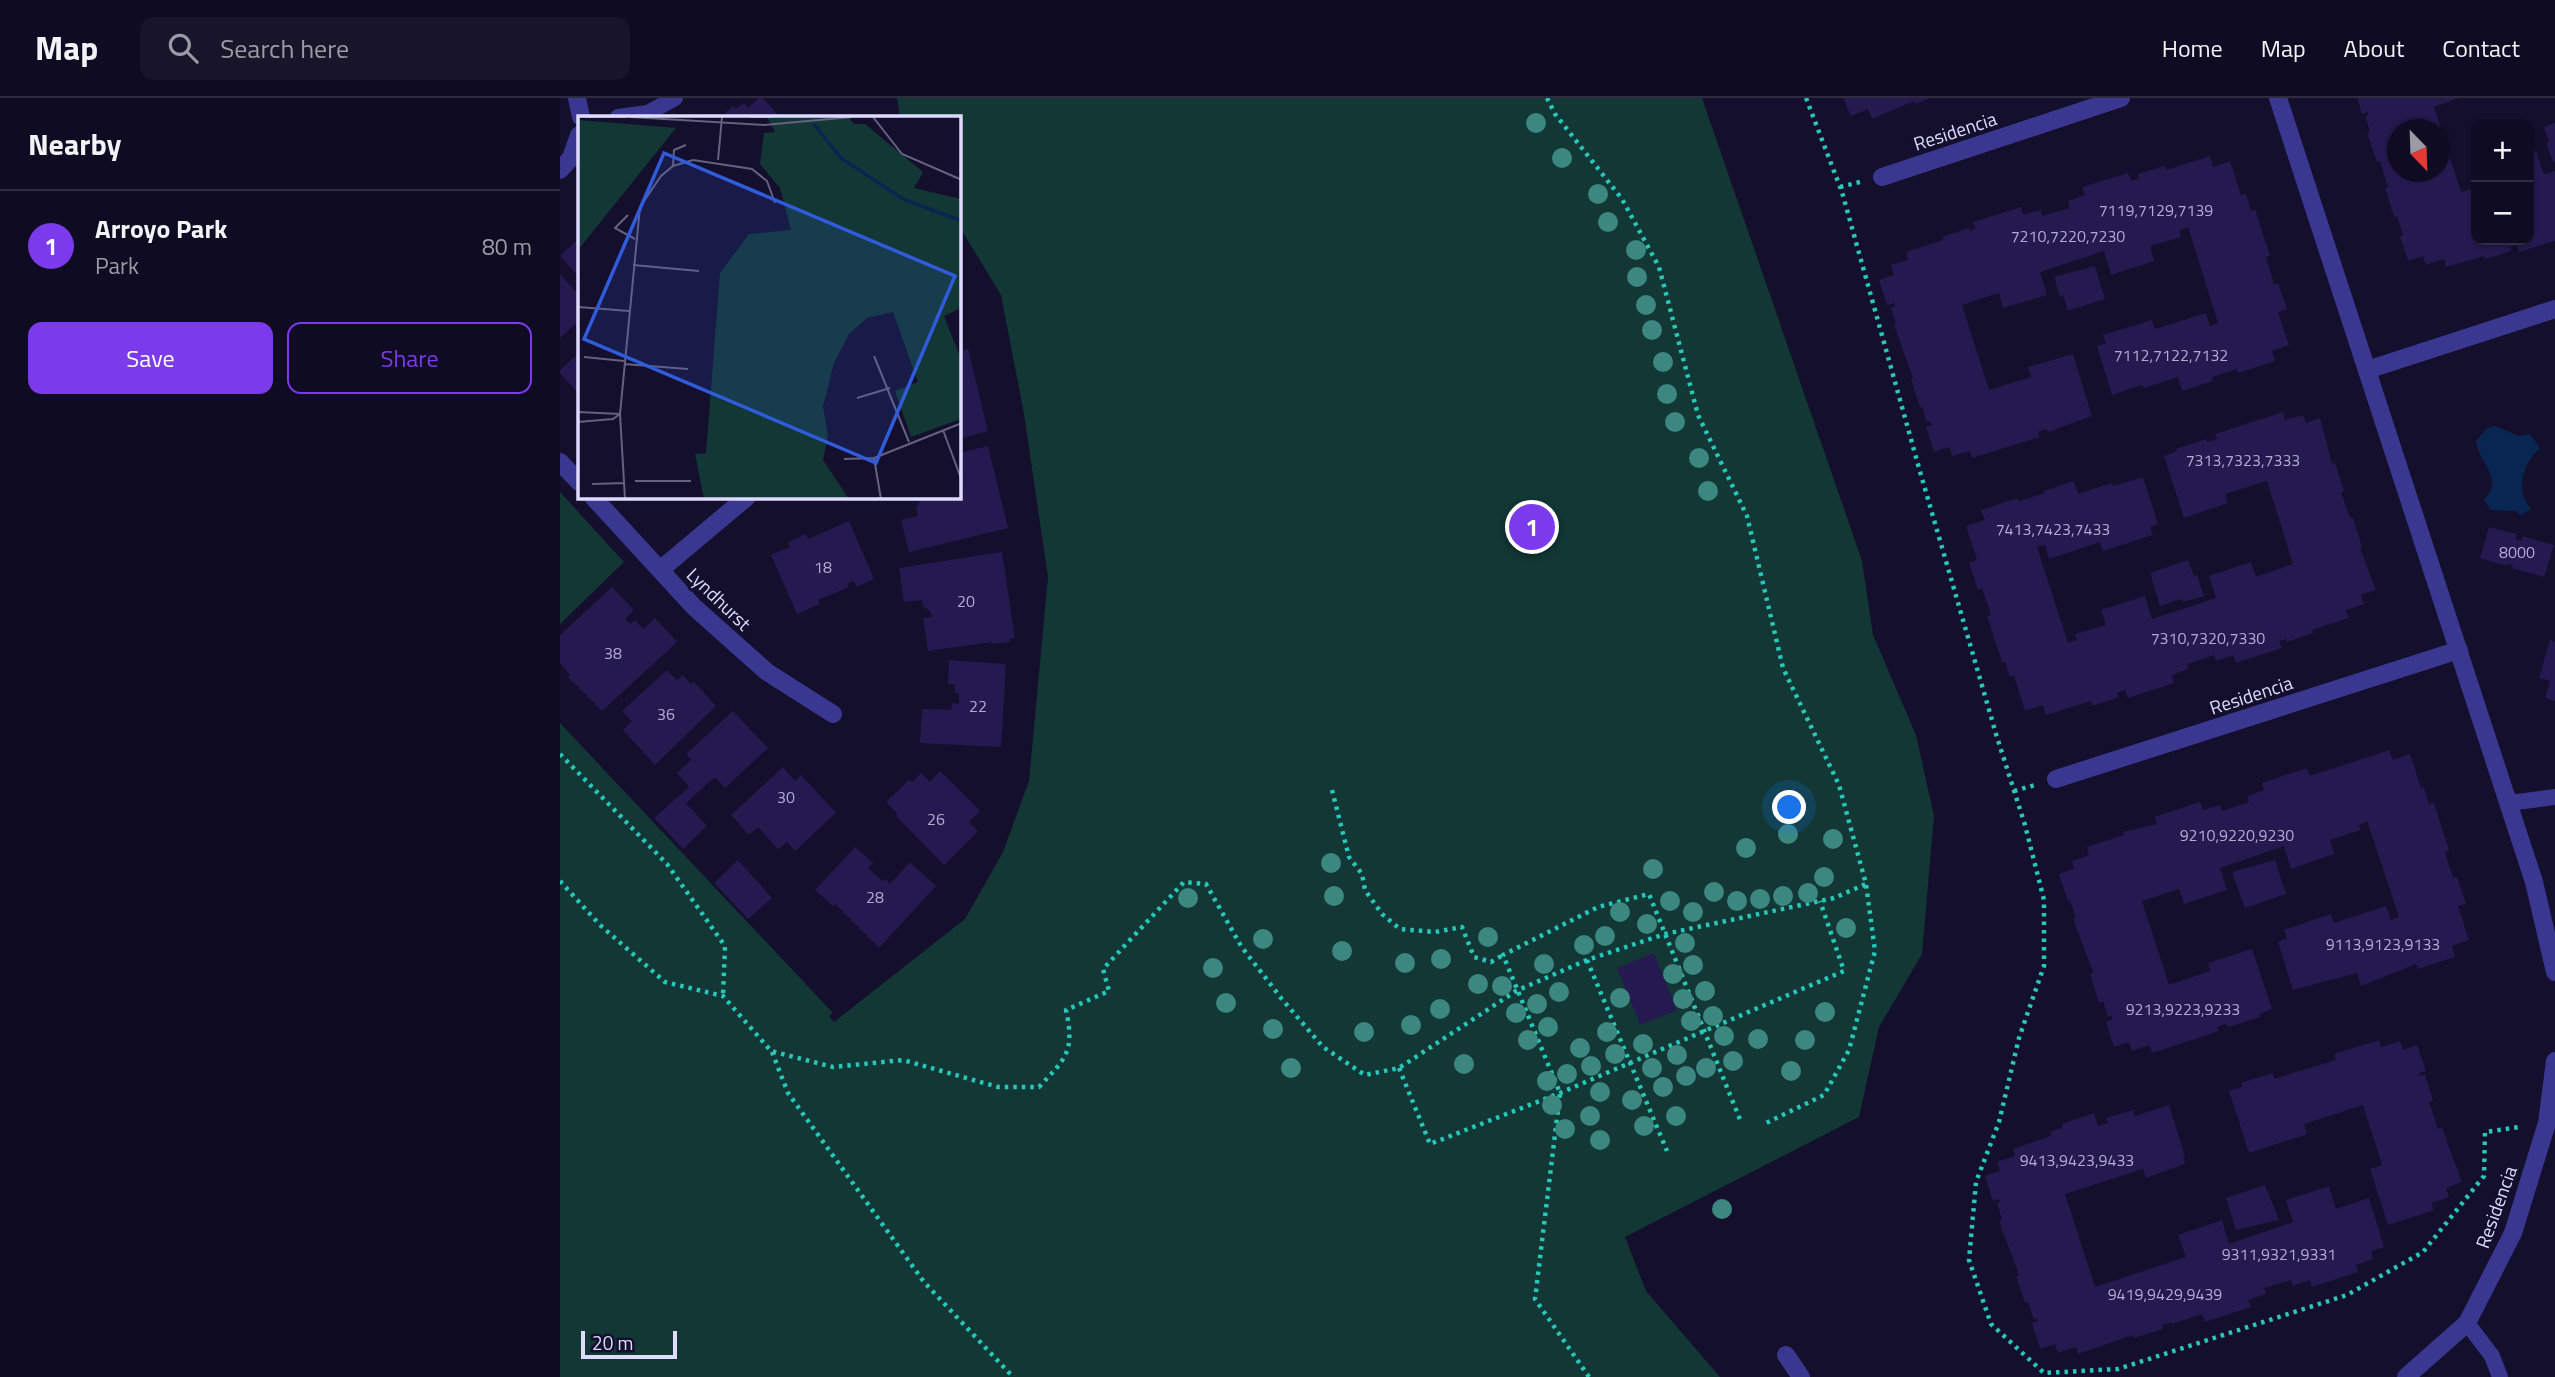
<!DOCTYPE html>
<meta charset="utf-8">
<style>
body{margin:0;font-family:"Titillium Web",sans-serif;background:#18142a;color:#f1f3f6}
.controls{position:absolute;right:21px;top:21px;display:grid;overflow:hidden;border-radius:14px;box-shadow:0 2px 5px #0004}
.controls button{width:63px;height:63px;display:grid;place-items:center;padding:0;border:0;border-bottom:2px solid #2f2b40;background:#0f0b22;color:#f1f3f6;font:35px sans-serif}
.compass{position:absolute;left:1827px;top:21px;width:63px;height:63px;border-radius:50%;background:#0f0b22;box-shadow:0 2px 5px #0004;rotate:157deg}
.scale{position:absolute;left:21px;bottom:18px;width:96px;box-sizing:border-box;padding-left:7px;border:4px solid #dedbff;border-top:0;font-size:19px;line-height:24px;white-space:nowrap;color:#dedbff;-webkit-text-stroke:5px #140f2d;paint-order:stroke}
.you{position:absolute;left:1230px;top:710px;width:24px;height:24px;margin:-18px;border:5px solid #fff;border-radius:50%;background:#1a73e8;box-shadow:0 0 0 10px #1a73e833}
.badge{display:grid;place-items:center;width:46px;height:46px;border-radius:50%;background:#7c3aed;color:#fff;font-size:23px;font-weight:700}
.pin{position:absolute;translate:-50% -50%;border:4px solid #fff;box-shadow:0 2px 7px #0006}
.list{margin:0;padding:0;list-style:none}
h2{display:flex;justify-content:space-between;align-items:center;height:91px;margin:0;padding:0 28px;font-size:30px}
h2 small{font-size:23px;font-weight:400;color:#9b9ba5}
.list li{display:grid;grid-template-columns:46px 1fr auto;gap:21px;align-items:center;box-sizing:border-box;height:112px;padding:0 28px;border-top:2px solid #2f2b40}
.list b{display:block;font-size:26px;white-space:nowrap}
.list p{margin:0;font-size:23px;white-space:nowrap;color:#9b9ba5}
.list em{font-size:23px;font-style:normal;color:#9b9ba5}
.actions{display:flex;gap:14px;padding:21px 28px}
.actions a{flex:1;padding:16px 0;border:2px solid #7c3aed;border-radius:14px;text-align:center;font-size:24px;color:#7c3aed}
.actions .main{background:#7c3aed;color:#fff}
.icon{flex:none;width:38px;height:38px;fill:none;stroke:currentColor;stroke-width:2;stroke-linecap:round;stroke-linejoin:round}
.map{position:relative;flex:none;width:1995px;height:1279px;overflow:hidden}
header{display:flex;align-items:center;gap:42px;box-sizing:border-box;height:98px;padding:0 35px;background:#0f0b22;border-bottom:2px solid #2f2b40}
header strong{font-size:33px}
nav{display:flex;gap:38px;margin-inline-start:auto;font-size:24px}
.search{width:490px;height:63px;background:#18142a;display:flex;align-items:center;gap:18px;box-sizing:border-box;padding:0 24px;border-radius:14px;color:#9b9ba5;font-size:26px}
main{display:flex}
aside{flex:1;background:#0f0b22}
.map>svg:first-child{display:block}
.green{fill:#123735}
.water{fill:#092552}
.building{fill:#241a4f;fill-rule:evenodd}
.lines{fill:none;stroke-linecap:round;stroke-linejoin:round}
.path{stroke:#27c7ba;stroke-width:4.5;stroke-dasharray:3.5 5;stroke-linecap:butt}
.lane{stroke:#39378f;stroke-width:16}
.street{stroke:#39378f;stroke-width:18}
.tree{fill:#3c8780}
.labels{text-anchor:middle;stroke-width:6;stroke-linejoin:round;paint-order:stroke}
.number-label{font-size:16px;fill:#b0abd3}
.street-label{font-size:19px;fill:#dedbff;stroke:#140f2d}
.inset-river{fill:none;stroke:#092552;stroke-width:3.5}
.inset-road{fill:none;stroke:#656181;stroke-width:2}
.view{fill:#305cdc;fill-opacity:0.15;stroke:#305cdc;stroke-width:3.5}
.inset-edge{fill:none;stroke:#dedbff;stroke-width:3.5}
</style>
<header>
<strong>Map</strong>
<div class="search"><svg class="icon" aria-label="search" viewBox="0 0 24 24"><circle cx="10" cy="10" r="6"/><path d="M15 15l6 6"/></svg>Search here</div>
<nav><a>Home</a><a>Map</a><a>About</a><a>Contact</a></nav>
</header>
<main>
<aside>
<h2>Nearby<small></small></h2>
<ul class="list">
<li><span class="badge">1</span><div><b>Arroyo Park</b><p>Park</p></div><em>80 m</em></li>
</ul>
<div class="actions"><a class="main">Save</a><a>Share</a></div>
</aside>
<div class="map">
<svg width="1995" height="1279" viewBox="0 0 1995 1279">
<rect width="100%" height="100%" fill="#140f2d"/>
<path class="green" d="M337 0H1142L1302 463 1313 537 1356 637 1374 718 1362 856 1319 929 1299 1019 1065 1139 1086 1193 1160 1279H0V625L273 915 269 918 274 924 405 821 443 754 469 683 488 479 464 316 441 197 399 128V19H340Z
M0 394 64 464 0 526Z"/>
<path class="water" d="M1935 328 1959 338 1970 336 1980 350C1963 365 1954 392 1971 411L1961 417 1955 413 1931 412 1924 402C1945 380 1919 366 1916 343L1927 330Z"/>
<path class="building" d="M199 0H203L220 19H161L173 8 176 11 184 5 188 10Z
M1283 0H1370L1356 6 1354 3 1312 21 1308 11 1291 18Z
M1797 0H1899L1874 9 1901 94 1916 89V142H1969V56L1976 53 1984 76 1995 73V143L1959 154 1957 147 1950 149 1951 153 1925 161 1924 158 1886 169 1884 161 1866 167 1863 158 1848 163 1840 138 1843 137 1837 118 1834 119 1825 90 1828 89 1820 63 1817 64 1807 35 1810 33 1805 18 1808 17V14L1802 16ZM1838 32H1880V74H1838Z
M1995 25V64H1993L1986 45 1989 44 1984 29Z
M1650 58 1653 69 1670 63 1681 97 1686 96 1691 113 1695 111 1710 158 1706 159 1714 186 1718 185 1727 211 1718 214 1729 247 1712 253 1715 263 1678 275 1677 271 1652 279 1653 283 1622 293 1618 279 1584 290 1582 287 1552 297 1537 248 1546 245 1543 237 1592 222 1595 231 1646 215 1650 228 1658 225 1628 129 1619 133 1621 139 1590 148 1594 163 1551 177 1544 153 1480 174 1487 197 1443 210 1439 195 1402 207 1429 292 1471 279 1468 269 1513 256 1532 318 1488 334 1486 331 1478 334 1480 339 1412 360 1410 353 1392 358 1389 349 1374 354 1366 329 1372 327 1370 323 1367 324 1362 309H1360L1351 281 1353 280 1334 227 1336 226 1331 210 1335 208 1334 205 1327 207 1319 182 1334 177 1331 167 1348 162 1346 154 1383 142 1382 139 1409 130 1410 133 1416 131 1413 124 1461 109 1463 117 1481 112 1482 118 1510 110 1508 103 1525 97 1522 89 1568 75 1571 83 1579 81 1578 76 1604 68 1606 72Z
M19 140V179L0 158Z
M1535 168 1545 201 1508 213 1503 197 1500 199 1494 179Z
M0 176 19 197V223L0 240Z
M408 251 428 333 399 341V253Z
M19 255V296L0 275V272Z
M1723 314 1725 322 1743 317 1746 325 1760 320 1772 366 1775 365 1784 393 1781 394 1790 420H1793L1802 449 1800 450 1816 492 1801 497 1804 506 1786 512 1789 520 1752 532 1753 535 1727 544 1726 541 1719 543 1722 550 1676 565 1673 557 1656 563 1654 557 1627 566 1628 571 1612 577 1614 585 1568 600 1565 592 1557 595 1559 599 1532 608 1531 603 1486 617 1483 607 1465 613 1454 578 1450 579 1445 564H1442L1427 518 1431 517 1422 490 1418 492 1409 465 1417 462 1406 428 1425 422 1421 412 1457 400 1459 403 1485 395 1484 393 1514 383 1518 396 1552 385 1553 388 1583 379 1598 426 1590 429 1593 437 1543 453 1540 444 1489 461 1485 447 1477 449 1508 545 1517 542 1515 536 1546 527 1541 512 1585 498 1592 521 1656 500 1649 478 1691 464 1696 479 1733 466 1707 383 1665 396 1668 405 1624 420 1604 358 1617 353 1616 351 1646 341 1647 344 1657 341 1655 336Z
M428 348 448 430 349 454 341 422 358 418 356 410 360 403 359 399H399V355Z
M289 423 314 481 296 489 294 483 287 486 289 489 258 502 260 506 237 516 211 457 230 449 228 444 246 436 248 441Z
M1929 429 1957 436 1955 441 1961 443 1963 438 1994 447 1984 479 1952 470 1953 467 1948 465 1947 468 1920 460Z
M442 454 455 540 450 541V544L432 546V544L368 553 363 520 372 519 371 514 363 508 362 502 344 504 339 470Z
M1628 462 1634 478 1637 477 1644 498 1623 504 1621 501 1600 508 1590 475Z
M52 489 74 512 65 521 70 526 75 522 83 531 95 520 117 544 42 613 8 579 10 577 0 565V537Z
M1990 542 1995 544V603L1985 600 1990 583 1979 580Z
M389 562 446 566 441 649 360 645 362 611 391 612 392 605 399 606V595H395V586H388Z
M107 572 117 582 123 577 131 586 134 584 156 608 95 667 63 632 72 623 62 613Z
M173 613 208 650 165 690 155 679 126 705 147 728 123 751 94 720 129 689 117 675 131 662 126 656Z
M1829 652 1833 662 1850 656 1861 690 1864 689 1869 706 1874 705 1889 752 1885 754 1893 780 1897 779 1906 806 1898 808 1909 842 1892 848 1895 859 1858 871 1856 866 1801 888 1797 875 1733 892 1718 844 1727 840 1724 832 1771 816 1774 825 1826 808 1831 822 1839 819 1807 723 1799 727 1800 732 1770 742 1774 756 1731 771 1724 748 1660 770 1667 792 1624 806 1619 791 1582 803 1609 887 1650 873 1648 865 1692 851 1712 911 1699 916 1700 919 1668 929 1666 926 1657 929 1659 933 1592 955 1589 947 1572 953 1569 944 1554 949 1546 924 1553 921 1551 917 1548 919 1543 903 1539 905 1530 876 1533 874 1513 821 1516 820 1510 802 1508 803 1499 776 1514 771 1512 763 1529 757 1527 749 1564 737 1563 734 1597 726 1594 719 1640 704 1643 712 1660 707 1662 713 1689 704 1687 698 1704 692 1702 685 1747 670 1750 678Z
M223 669 235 683 241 677 276 715 235 753 227 744 218 751 198 729 189 737 171 717Z
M380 673 420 713 409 724 418 733 384 767 336 718 338 716 326 704 349 682 352 684 361 675 370 684Z
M295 749 313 765 308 770 323 783 325 781 330 786 350 764 376 788 319 850 275 806 273 808 255 792Z
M178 762 212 800 188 821 154 785Z
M1715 762 1726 796 1685 810 1672 774Z
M1094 855 1117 912 1080 927 1057 870Z
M1819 942 1821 949 1840 943 1843 952 1857 947 1866 973 1859 975 1860 978 1865 976 1873 1003 1869 1004 1878 1031 1882 1030 1902 1084 1886 1090 1889 1099 1871 1105 1874 1112 1828 1127 1810 1071 1822 1067 1803 1007 1744 1026 1747 1036 1689 1055 1669 993 1682 989 1681 985 1713 975 1714 981 1776 962 1774 956Z
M1609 1007 1625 1058H1623L1625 1066 1586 1080 1583 1071 1505 1096 1535 1189 1626 1159 1618 1137 1662 1122 1669 1146 1733 1124 1726 1102 1769 1088 1776 1111 1809 1100 1824 1149 1811 1153 1813 1161 1796 1167 1798 1174 1752 1189 1750 1182 1733 1188 1731 1182 1704 1190 1706 1196 1688 1202 1691 1209 1645 1224 1642 1216 1611 1226V1224L1602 1227 1603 1231 1574 1240 1573 1237 1518 1256 1516 1249 1498 1255 1495 1246 1480 1251 1472 1225 1478 1223 1476 1220 1474 1222 1468 1204 1465 1205 1456 1178 1459 1177 1439 1123 1442 1122 1437 1105 1440 1104 1439 1101 1433 1103 1425 1078 1440 1073 1437 1064 1455 1058 1453 1051 1491 1038 1490 1034 1503 1029 1502 1026 1534 1015 1538 1028 1548 1025 1546 1020 1573 1012 1575 1018Z
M1705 1087 1719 1122 1676 1132 1666 1100Z"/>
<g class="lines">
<path class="path" d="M987 0 995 16 1062 101 1099 169 1138 317 1187 418 1223 570 1279 687 1306 786 1315 853 1289 952 1264 997 1204 1026
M1246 0 1282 94 1359 370 1436 636 1465 727 1484 802V868L1459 940 1439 1024 1416 1084 1409 1162 1431 1226 1484 1275 1558 1271 1787 1197 1863 1154 1924 1078 1925 1034 1960 1029
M1280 89 1300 84
M0 656 107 766 165 848 163 898
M772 692 789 759 802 776 805 792 822 816 840 831 875 834 902 829 914 859 931 864 943 857
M1454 693 1475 687
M0 783 40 827 105 884 163 898 211 953 273 969 343 962 438 989H479C506 960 515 954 506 912L549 893 543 871 624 784 646 786 681 848 721 900 763 949 805 977 839 970 956 893 1027 862 1105 836 1274 800 1306 786
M1027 862 1107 1053
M212 954 228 995 364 1184 453 1279
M839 970 870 1046 1000 995 1284 873 1260 803
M1029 1279 975 1201 1000 995 943 857 1038 809 1089 796 1181 1024"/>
<path class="lane" d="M58 19 88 15 115 0
M1949 705 1995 699
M1907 1225 1932 1258 1940 1279"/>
<path class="street" d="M17 0 21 19
M1718 0 1974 784 1995 874
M0 72 11 60 19 37
M1322 79 1561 0
M1807 272 1995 211
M0 364 19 384
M33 399 134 509 207 574 273 616
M100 472 187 399
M1496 681 1899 552
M1226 1257 1241 1279
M1846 1279 1907 1225 1953 1135 1987 1025 1995 963"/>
</g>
<g class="tree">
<circle cx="976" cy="25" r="10"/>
<circle cx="1002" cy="60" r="10"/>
<circle cx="1038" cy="96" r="10"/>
<circle cx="1048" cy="124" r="10"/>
<circle cx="1076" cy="152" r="10"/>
<circle cx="1077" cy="179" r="10"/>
<circle cx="1086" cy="207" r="10"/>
<circle cx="1092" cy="232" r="10"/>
<circle cx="1103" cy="264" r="10"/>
<circle cx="1107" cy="296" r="10"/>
<circle cx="1115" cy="324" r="10"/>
<circle cx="1139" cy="360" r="10"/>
<circle cx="1148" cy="393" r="10"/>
<circle cx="1228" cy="736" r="10"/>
<circle cx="1273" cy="741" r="10"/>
<circle cx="1186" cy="750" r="10"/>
<circle cx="771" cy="765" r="10"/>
<circle cx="1093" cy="771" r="10"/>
<circle cx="1264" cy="779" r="10"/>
<circle cx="1154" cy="794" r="10"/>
<circle cx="1248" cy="795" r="10"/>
<circle cx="774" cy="798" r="10"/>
<circle cx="1223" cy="798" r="10"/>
<circle cx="628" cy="800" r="10"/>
<circle cx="1200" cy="801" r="10"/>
<circle cx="1110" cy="803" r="10"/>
<circle cx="1177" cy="803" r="10"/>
<circle cx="1060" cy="814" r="10"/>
<circle cx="1133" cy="814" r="10"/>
<circle cx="1087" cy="826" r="10"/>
<circle cx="1286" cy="830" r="10"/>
<circle cx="1045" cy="838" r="10"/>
<circle cx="928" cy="839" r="10"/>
<circle cx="703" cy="841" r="10"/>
<circle cx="1125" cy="845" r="10"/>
<circle cx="1024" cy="847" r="10"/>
<circle cx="782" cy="853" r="10"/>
<circle cx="881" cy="861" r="10"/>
<circle cx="845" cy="865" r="10"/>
<circle cx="984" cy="866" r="10"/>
<circle cx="1133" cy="867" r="10"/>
<circle cx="653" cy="870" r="10"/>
<circle cx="1113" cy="876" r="10"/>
<circle cx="918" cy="886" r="10"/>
<circle cx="942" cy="888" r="10"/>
<circle cx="1145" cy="893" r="10"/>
<circle cx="999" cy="894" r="10"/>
<circle cx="1060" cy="900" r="10"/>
<circle cx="1123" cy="901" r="10"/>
<circle cx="666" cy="905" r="10"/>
<circle cx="977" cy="906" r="10"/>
<circle cx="880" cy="911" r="10"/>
<circle cx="1265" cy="914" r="10"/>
<circle cx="956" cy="915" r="10"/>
<circle cx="1153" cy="918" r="10"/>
<circle cx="1131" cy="923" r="10"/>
<circle cx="851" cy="927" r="10"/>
<circle cx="988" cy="929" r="10"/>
<circle cx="713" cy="931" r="10"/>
<circle cx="804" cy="934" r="10"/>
<circle cx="1047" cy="934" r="10"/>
<circle cx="1164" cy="938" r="10"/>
<circle cx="1198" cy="941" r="10"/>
<circle cx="968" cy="942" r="10"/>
<circle cx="1245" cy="942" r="10"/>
<circle cx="1083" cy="946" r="10"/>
<circle cx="1020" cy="950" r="10"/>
<circle cx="1055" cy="956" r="10"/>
<circle cx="1117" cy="957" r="10"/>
<circle cx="1173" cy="963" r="10"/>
<circle cx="904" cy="966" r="10"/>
<circle cx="1031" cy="968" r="10"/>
<circle cx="731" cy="970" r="10"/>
<circle cx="1092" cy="970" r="10"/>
<circle cx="1146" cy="970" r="10"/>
<circle cx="1231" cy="973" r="10"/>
<circle cx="1007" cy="976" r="10"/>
<circle cx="1126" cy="978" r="10"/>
<circle cx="987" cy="983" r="10"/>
<circle cx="1103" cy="989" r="10"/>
<circle cx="1040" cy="994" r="10"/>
<circle cx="1072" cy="1002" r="10"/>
<circle cx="992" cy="1007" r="10"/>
<circle cx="1030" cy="1018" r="10"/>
<circle cx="1116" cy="1018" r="10"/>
<circle cx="1084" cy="1028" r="10"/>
<circle cx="1005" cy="1031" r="10"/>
<circle cx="1040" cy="1042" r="10"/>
<circle cx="1162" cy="1111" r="10"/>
</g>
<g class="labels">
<g class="number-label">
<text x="1596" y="118">7119,7129,7139</text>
<text x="1508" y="144">7210,7220,7230</text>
<text x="1611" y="263">7112,7122,7132</text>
<text x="1683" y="368">7313,7323,7333</text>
<text x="1493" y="437">7413,7423,7433</text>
<text x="1957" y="460">8000</text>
<text x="263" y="475">18</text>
<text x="406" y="509">20</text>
<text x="1648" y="546">7310,7320,7330</text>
<text x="53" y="561">38</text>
<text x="418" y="614">22</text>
<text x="106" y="622">36</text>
<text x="226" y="705">30</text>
<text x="376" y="727">26</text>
<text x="1677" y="743">9210,9220,9230</text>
<text x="315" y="805">28</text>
<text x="1823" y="852">9113,9123,9133</text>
<text x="1623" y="917">9213,9223,9233</text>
<text x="1517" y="1068">9413,9423,9433</text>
<text x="1719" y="1162">9311,9321,9331</text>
<text x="1605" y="1202">9419,9429,9439</text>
</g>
<g class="street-label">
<text transform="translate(1395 33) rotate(-18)" y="7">Residencia</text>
<text transform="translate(159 501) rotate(44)" y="7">Lyndhurst</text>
<text transform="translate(1691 597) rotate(-18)" y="7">Residencia</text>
<text transform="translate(1936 1109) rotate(-70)" y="7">Residencia</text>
</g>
</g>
<g transform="translate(18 18)">
<rect width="383" height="383" fill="#140f2d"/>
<path d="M189 1H270L276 8H287L345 56 336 72 383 83V192L366 200 383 243V303L333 321 317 275 340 266 315 196 289 202 271 218 256 247 245 291 250 320 245 344 271 383H126L117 338 128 337 142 157 171 118 213 114 202 72 182 48 186 17 197 16ZM0 4 98 12 0 134Z" fill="#123735"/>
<path class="inset-river" d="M236 8 263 42 325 83 384 105"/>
<path class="inset-road" d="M7 1H48M53 1 186 9 274 1M172 1H195M295 1 324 38 384 64M140 44 144 1M95 50 96 34 108 29M50 99 37 112 57 123M55 149 121 155M0 191 51 195M296 240 331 326M6 241 46 245M46 248 110 253M279 282 312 272M0 296 42 298M0 306 35 303 42 298M365 314 384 365M296 342 384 307M296 342 303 383M266 343 296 342M57 365H113M14 368 47 367M47 383 42 298 62 91 83 60 95 50 115 44 174 53 189 65 197 87"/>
<path class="view" d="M86 37 377 160 298 347 6 223Z"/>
<rect width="383" height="383" class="inset-edge"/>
</g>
</svg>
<div class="controls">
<button>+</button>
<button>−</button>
</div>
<svg class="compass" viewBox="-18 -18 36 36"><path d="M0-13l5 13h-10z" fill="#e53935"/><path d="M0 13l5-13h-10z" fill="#9b9ba5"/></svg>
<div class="scale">20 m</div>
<div class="you"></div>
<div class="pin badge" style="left:972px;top:429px">1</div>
</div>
</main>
